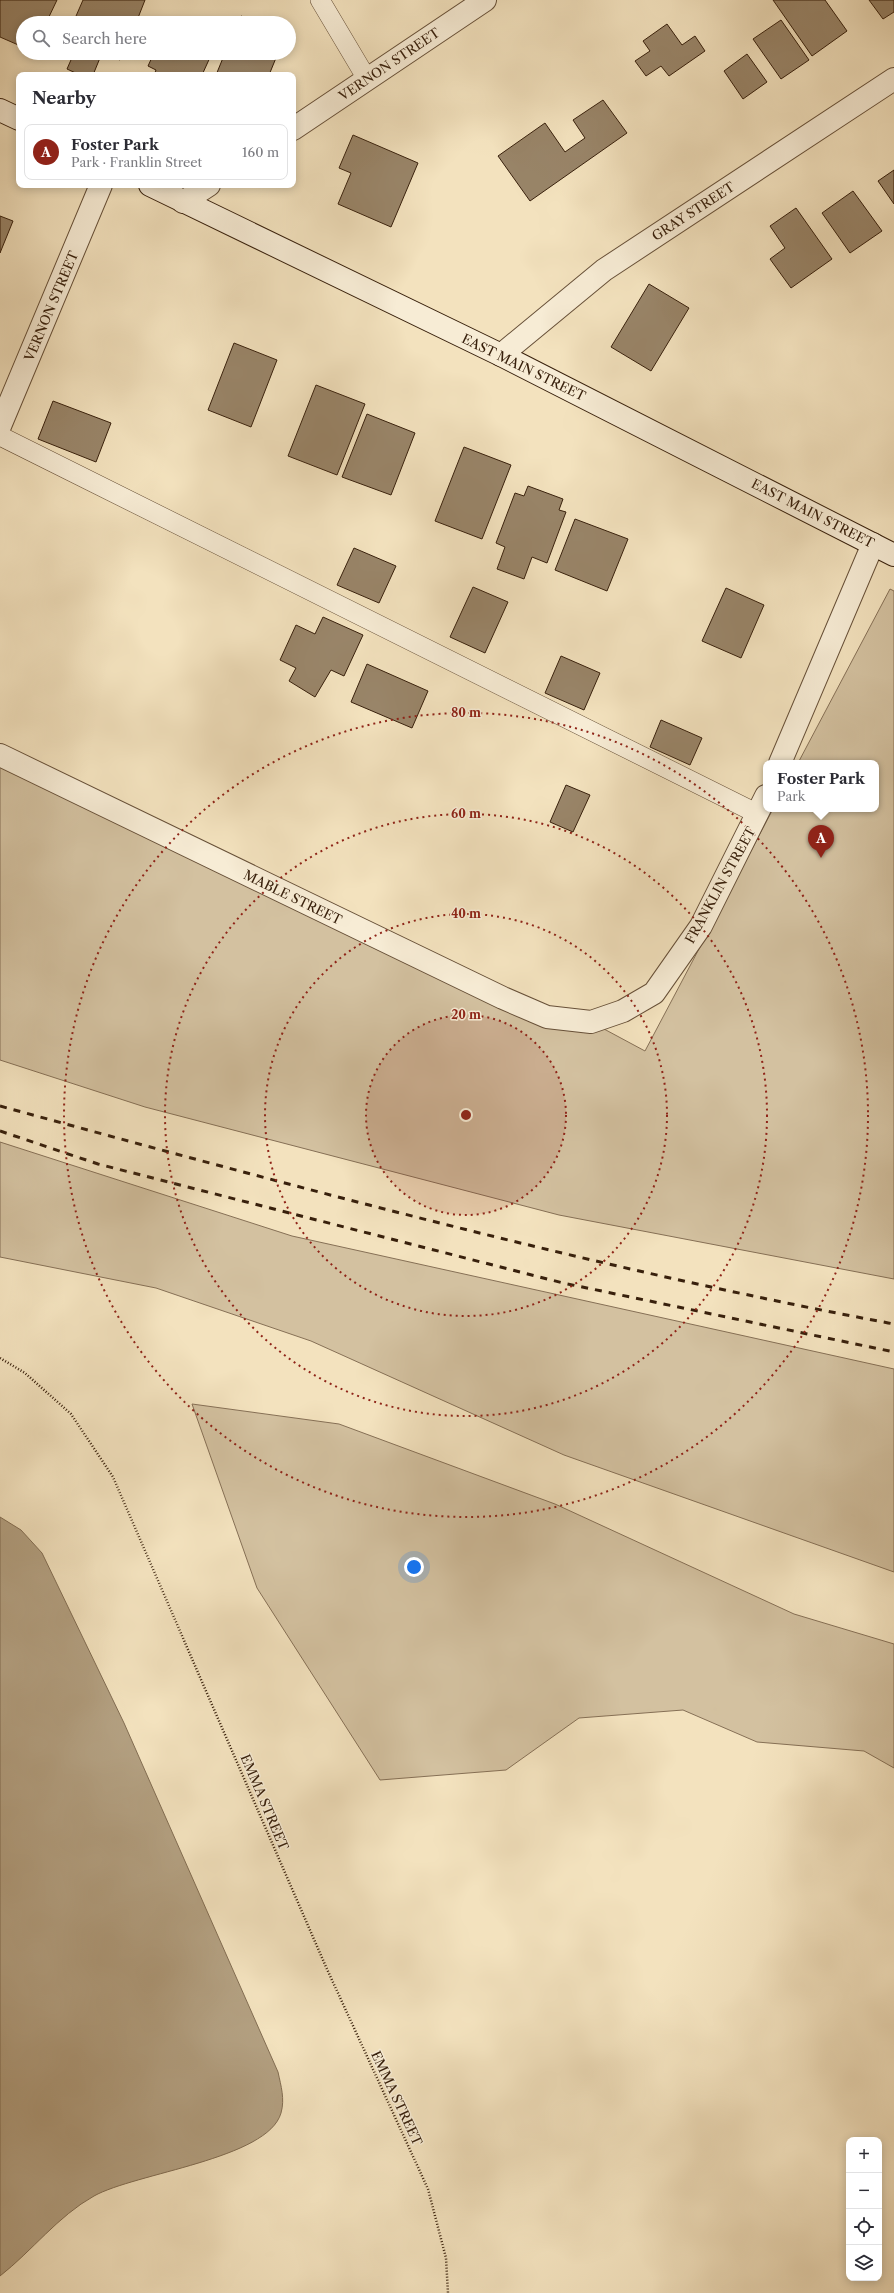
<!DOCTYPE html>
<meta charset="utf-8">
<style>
body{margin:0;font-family:"Libre Caslon Text",serif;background:#f7f7f7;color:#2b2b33}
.controls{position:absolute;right:12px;bottom:12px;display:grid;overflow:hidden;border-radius:8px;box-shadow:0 2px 10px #0003}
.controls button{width:36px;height:36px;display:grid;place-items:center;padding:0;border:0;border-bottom:1px solid #e1e1e2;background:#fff;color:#2b2b33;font:20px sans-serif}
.you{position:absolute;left:414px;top:1567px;width:14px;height:14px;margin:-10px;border:3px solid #fff;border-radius:50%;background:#1a73e8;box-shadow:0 0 0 6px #1a73e833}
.badge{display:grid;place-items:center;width:26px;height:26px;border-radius:50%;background:#8f2418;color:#fff;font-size:13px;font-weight:700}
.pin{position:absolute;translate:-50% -33px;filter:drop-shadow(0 1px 2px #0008)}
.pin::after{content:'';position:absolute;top:21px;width:14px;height:12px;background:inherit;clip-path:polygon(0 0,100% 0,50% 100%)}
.popup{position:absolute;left:763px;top:760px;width:116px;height:52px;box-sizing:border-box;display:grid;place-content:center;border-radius:8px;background:#fff;filter:drop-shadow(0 1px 3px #0005);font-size:13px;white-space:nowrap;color:#7c7c81}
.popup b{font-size:15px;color:#2b2b33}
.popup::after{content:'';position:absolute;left:50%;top:100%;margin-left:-8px;border:8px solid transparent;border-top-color:#fff}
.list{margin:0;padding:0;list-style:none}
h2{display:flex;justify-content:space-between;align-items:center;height:52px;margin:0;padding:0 16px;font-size:17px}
h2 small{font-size:13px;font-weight:400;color:#7c7c81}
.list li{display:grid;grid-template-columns:26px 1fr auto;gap:12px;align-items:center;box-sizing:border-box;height:56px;margin:0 8px 8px;padding:0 8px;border:1px solid #e1e1e2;border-radius:8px}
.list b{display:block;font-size:15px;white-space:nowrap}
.list p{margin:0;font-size:13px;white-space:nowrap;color:#7c7c81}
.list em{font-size:13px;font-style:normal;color:#7c7c81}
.icon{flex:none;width:22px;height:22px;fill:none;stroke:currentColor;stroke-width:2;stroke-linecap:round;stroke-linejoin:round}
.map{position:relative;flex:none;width:894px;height:2293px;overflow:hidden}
.search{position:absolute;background:#fff;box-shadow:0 2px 10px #0003;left:16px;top:16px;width:280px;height:44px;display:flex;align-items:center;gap:10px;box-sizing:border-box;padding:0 14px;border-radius:22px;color:#7c7c81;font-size:15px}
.panel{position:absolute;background:#fff;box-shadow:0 2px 10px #0003;left:16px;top:72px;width:280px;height:116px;border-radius:8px}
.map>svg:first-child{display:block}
.green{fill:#d3c1a0;stroke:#867056}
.water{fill:#b3a081;stroke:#826d52}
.building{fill:#998569;stroke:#38200c}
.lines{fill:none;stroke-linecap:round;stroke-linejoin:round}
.lane-casing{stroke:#675038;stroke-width:20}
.street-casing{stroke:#675038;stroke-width:24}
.secondary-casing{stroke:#38200c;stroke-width:24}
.path{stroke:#38200c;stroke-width:2.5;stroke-dasharray:1 2;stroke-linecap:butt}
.lane{stroke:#f7ecd5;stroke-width:19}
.street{stroke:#f7ecd5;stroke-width:22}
.secondary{stroke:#f7ecd5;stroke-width:22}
.rail{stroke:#38200c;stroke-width:3;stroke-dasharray:7 7;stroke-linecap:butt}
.ring{fill:none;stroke:#8f2418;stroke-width:2;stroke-dasharray:2 4}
.labels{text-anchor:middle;stroke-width:3;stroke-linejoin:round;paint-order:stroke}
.street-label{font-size:13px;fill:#38200c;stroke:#f7ecd5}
.centre{fill:#8f2418;stroke:#f7ecd5;stroke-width:2}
.ring-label{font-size:12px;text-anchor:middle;font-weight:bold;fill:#8f2418;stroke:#f7ecd5;stroke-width:3;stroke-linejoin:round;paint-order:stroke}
</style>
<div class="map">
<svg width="894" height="2293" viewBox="0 0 894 2293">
<rect width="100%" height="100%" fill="#f3e2be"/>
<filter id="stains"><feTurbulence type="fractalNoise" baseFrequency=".005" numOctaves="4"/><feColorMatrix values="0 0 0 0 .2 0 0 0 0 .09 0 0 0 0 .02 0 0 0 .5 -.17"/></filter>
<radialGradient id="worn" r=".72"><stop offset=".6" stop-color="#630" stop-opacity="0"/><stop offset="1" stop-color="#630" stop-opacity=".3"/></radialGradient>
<path class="green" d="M890 589 894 591V1279L559 1215 145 1107 0 1060V755L503 998 591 1022 645 1051 773 809H876V763H798Z
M0 1142 292 1236 894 1369V1572L564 1455 311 1341 156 1288 0 1257Z
M192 1404 339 1424 555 1504 794 1614 894 1644V1768L864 1751 757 1742 683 1710 579 1718 506 1770 380 1780 257 1588Z"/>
<path class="water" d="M0 1517 21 1530 42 1553 124 1723 278 2072C281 2086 285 2099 281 2113 268 2159 135 2173 94 2196 58 2216 32 2251 0 2276Z"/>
<path class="building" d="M0 0H57L46 23H23V47L0 37Z
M83 0H145L136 23H73Z
M773 0H825L847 31 812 56Z
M869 0H894V12L883 19Z
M241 16 259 23H238Z
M781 20 809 60 781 79 753 39Z
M667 24 682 45 695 36 705 51 669 76 661 66 646 76 635 61 650 51 643 41Z
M74 53H102L93 75H80L67 69Z
M105 53H123L120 60Z
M154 53H212L202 75H154L156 70 148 66Z
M225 53H278L269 75H216Z
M747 54 767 82 743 99 724 71Z
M603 100 627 133 530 201 498 156 545 123 565 152 585 138 573 120Z
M353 135 418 163 391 227 338 204 351 173 339 168Z
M894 170V204L878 181Z
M853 191 882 231 850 253 822 213Z
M796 208 832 259 791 288 770 259 785 248 770 226Z
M0 216 13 221 0 253Z
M649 284 689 308 651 371 611 347Z
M234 343 277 360 251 427 208 410Z
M316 385 365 404 337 475 288 456Z
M53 401 111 423 96 462 38 439Z
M367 414 415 433 391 495 342 477Z
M464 447 511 465 482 539 435 521Z
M528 486 563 499 559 510 566 512 547 563 532 557 524 579 497 569 505 547 496 543 515 493 524 496Z
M575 519 628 539 607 591 555 570Z
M354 548 396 566 379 603 337 585Z
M473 587 508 602 485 653 450 637Z
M726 588 764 605 741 658 702 641Z
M323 617 363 635 344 676 331 670 315 697 289 681 296 668 280 660 296 625 315 634Z
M561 656 600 673 584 710 545 693Z
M367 664 428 691 412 728 351 702Z
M661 720 702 738 690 765 650 747Z
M566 785 590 795 573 832 550 822Z"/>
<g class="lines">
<defs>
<path id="lane" d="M320 0 367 79
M0 436 758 814"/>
<path id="street" d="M293 129 485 0
M183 202 209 185
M501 355 604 270 894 79
M0 426 101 185
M0 755 503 998 547 1017 591 1022 623 1011 654 993 701 926 766 796
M780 763 873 544"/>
<path id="secondary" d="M0 110 19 119
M150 185 501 355 894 555"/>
</defs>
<use href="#lane" class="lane-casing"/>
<use href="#street" class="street-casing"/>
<use href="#secondary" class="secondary-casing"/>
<path class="path" d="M0 1358 25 1373 71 1414 113 1477 326 1967 428 2189 446 2258 448 2293"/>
<use href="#lane" class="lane"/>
<use href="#street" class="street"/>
<use href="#secondary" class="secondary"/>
<path class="rail" d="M0 1106C296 1187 593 1268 894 1324
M0 1131 98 1164 563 1283 894 1352"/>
</g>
<circle cx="466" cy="1115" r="100" fill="#8f2418" fill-opacity=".12"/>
<g class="ring">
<circle cx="466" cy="1115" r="100"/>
<circle cx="466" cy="1115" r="201"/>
<circle cx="466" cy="1115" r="301"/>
<circle cx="466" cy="1115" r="402"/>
</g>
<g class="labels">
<g class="street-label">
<text transform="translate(389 64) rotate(-34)" y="5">VERNON STREET</text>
<text transform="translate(693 211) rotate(-33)" y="5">GRAY STREET</text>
<text transform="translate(51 306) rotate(-67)" y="5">VERNON STREET</text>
<text transform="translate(524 367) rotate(26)" y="5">EAST MAIN STREET</text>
<text transform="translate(813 513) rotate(27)" y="5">EAST MAIN STREET</text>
<text transform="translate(720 885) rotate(-61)" y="5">FRANKLIN STREET</text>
<text transform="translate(293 897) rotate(26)" y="5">MABLE STREET</text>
<text transform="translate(265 1802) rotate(67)" y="5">EMMA STREET</text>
<text transform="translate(397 2098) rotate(65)" y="5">EMMA STREET</text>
</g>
</g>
<circle cx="466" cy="1115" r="6" class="centre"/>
<g class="ring-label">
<text x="466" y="717">80 m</text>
<text x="466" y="818">60 m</text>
<text x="466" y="918">40 m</text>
<text x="466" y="1019">20 m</text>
</g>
<rect width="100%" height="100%" filter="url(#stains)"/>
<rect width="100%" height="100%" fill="url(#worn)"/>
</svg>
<div class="controls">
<button>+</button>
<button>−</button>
<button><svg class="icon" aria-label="locate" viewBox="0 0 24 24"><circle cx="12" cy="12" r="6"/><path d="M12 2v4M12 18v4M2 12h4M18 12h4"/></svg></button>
<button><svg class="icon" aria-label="layers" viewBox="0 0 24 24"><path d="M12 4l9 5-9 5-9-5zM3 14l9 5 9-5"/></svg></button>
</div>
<div class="you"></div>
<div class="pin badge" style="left:821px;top:858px">A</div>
<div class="popup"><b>Foster Park</b>Park</div>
<div class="search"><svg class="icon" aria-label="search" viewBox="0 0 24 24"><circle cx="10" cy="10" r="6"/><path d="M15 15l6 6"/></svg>Search here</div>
<section class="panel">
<h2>Nearby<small></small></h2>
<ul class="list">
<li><span class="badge">A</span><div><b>Foster Park</b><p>Park · Franklin Street</p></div><em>160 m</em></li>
</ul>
</section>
</div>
